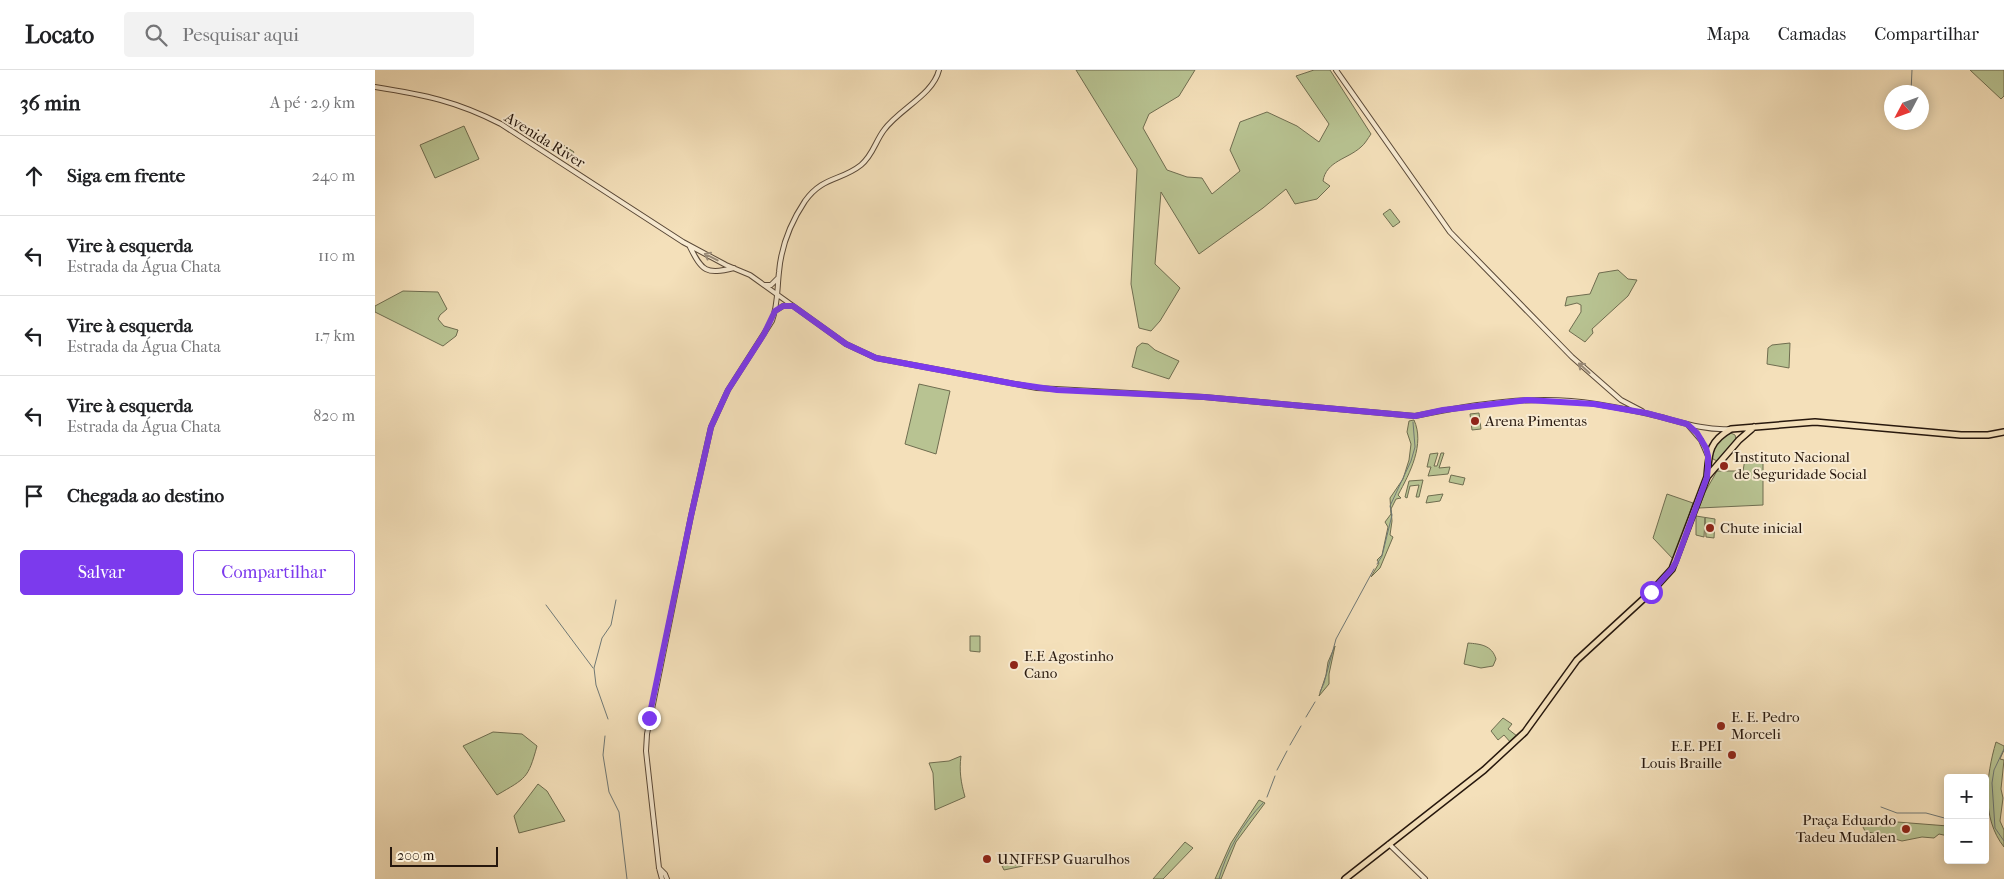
<!DOCTYPE html>
<html lang="pt">
<meta charset="utf-8">
<style>
body{margin:0;font-family:"IM FELL French Canon",serif;background:#f2f2f2;color:#202124}
.controls{position:absolute;right:15px;bottom:15px;display:grid;overflow:hidden;border-radius:5px;box-shadow:0 2px 12px #0003}
.controls button{width:45px;height:45px;display:grid;place-items:center;padding:0;border:0;border-bottom:1px solid #e0e0e0;background:#fff;color:#202124;font:25px sans-serif}
.compass{position:absolute;left:1509px;top:15px;width:45px;height:45px;border-radius:50%;background:#fff;box-shadow:0 2px 12px #0003;rotate:229deg}
.scale{position:absolute;left:15px;bottom:12px;width:108px;box-sizing:border-box;padding-left:5px;border:2px solid #26170d;border-top:0;font-size:14px;line-height:18px;white-space:nowrap;color:#26170d;-webkit-text-stroke:4px #f8ebd2;paint-order:stroke}
.stop{position:absolute;width:15px;height:15px;margin:-11px;border:4px solid #7c3aed;border-radius:50%;background:#fff}
.stop.end{background:#7c3aed;border-color:#fff;box-shadow:0 1px 5px #0008}
.list{margin:0;padding:0;list-style:none}
h2{display:flex;justify-content:space-between;align-items:center;height:65px;margin:0;padding:0 20px;font-size:21px}
h2 small{font-size:16px;font-weight:400;color:#757577}
.list li{display:grid;grid-template-columns:32px 1fr auto;gap:15px;align-items:center;box-sizing:border-box;height:80px;padding:0 20px;border-top:1px solid #e0e0e0}
.list b{display:block;font-size:19px;white-space:nowrap}
.list p{margin:0;font-size:16px;white-space:nowrap;color:#757577}
.list em{font-size:16px;font-style:normal;color:#757577}
.actions{display:flex;gap:10px;padding:15px 20px}
.actions a{flex:1;padding:11px 0;border:1px solid #7c3aed;border-radius:5px;text-align:center;font-size:18px;color:#7c3aed}
.actions .main{background:#7c3aed;color:#fff}
.icon{flex:none;width:28px;height:28px;fill:none;stroke:currentColor;stroke-width:2;stroke-linecap:round;stroke-linejoin:round}
.map{position:relative;flex:none;width:1629px;height:809px;overflow:hidden}
header{display:flex;align-items:center;gap:30px;box-sizing:border-box;height:70px;padding:0 25px;background:#fff;border-bottom:1px solid #e0e0e0}
header strong{font-size:24px}
nav{display:flex;gap:28px;margin-inline-start:auto;font-size:18px}
.search{width:350px;height:45px;background:#f2f2f2;display:flex;align-items:center;gap:12px;box-sizing:border-box;padding:0 18px;border-radius:5px;color:#757577;font-size:19px}
main{display:flex}
aside{flex:1;background:#fff}
.map>svg:first-child{display:block}
.green{fill:#b8c392;stroke:#6f6d50}
.lines{fill:none;stroke-linecap:round;stroke-linejoin:round}
.stream{stroke:#707976;stroke-width:1}
.minor-casing{stroke:#5a4938;stroke-width:6}
.major-casing{stroke:#26170d;stroke-width:8}
.minor{stroke:#f8ebd2;stroke-width:4}
.major{stroke:#f4e0ba;stroke-width:5}
.oneway{stroke:#9a8c79}
.route{stroke:#7c3aed;stroke-width:6}
.poi-dot{fill:#8f2418;stroke:#f8ebd2;stroke-width:2}
.labels{text-anchor:middle;stroke-width:4;stroke-linejoin:round;paint-order:stroke}
.street-label{font-size:15px;fill:#26170d;stroke:#f8ebd2}
.poi-label{font-size:15px;fill:#26170d;stroke:#f8ebd2;text-anchor:start}
</style>
<header>
<strong>Locato</strong>
<div class="search"><svg class="icon" aria-label="search" viewBox="0 0 24 24"><circle cx="10" cy="10" r="6"/><path d="M15 15l6 6"/></svg>Pesquisar aqui</div>
<nav><a>Mapa</a><a>Camadas</a><a>Compartilhar</a></nav>
</header>
<main>
<aside>
<h2>36 min<small>A pé · 2.9 km</small></h2>
<ul class="list">
<li><svg class="icon" aria-label="ahead" viewBox="0 0 24 24"><path d="M12 20V5M6 11l6-6 6 6"/></svg><div><b>Siga em frente</b></div><em>240 m</em></li>
<li><svg class="icon" aria-label="left" viewBox="0 0 24 24"><path d="M17 20v-9H6M10 6l-5 5 5 5"/></svg><div><b>Vire à esquerda</b><p>Estrada da Água Chata</p></div><em>110 m</em></li>
<li><svg class="icon" aria-label="left" viewBox="0 0 24 24"><path d="M17 20v-9H6M10 6l-5 5 5 5"/></svg><div><b>Vire à esquerda</b><p>Estrada da Água Chata</p></div><em>1.7 km</em></li>
<li><svg class="icon" aria-label="left" viewBox="0 0 24 24"><path d="M17 20v-9H6M10 6l-5 5 5 5"/></svg><div><b>Vire à esquerda</b><p>Estrada da Água Chata</p></div><em>820 m</em></li>
<li><svg class="icon" aria-label="arrive" viewBox="0 0 24 24"><path d="M6 21V4h12l-3 4 3 4H6"/></svg><div><b>Chegada ao destino</b></div></li>
</ul>
<div class="actions"><a class="main">Salvar</a><a>Compartilhar</a></div>
</aside>
<div class="map">
<svg width="1629" height="809" viewBox="0 0 1629 809">
<rect width="100%" height="100%" fill="#f4e0ba"/>
<filter id="stains"><feTurbulence type="fractalNoise" baseFrequency=".004" numOctaves="4"/><feColorMatrix values="0 0 0 0 .2 0 0 0 0 .09 0 0 0 0 .02 0 0 0 .5 -.17"/></filter>
<radialGradient id="worn" r=".72"><stop offset=".6" stop-color="#630" stop-opacity="0"/><stop offset="1" stop-color="#630" stop-opacity=".3"/></radialGradient>
<path class="green" d="M701 0H820L804 26 774 44 768 58 792 100 812 107 827 108 837 124 865 101 855 80 865 52 892 42 922 56 944 72 954 54 921 6 939 0H955L996 64C993 68 990 74 986 77 973 89 951 91 948 111L955 116 942 129 920 134 911 119 888 138 824 184 786 122 780 194 805 218 785 251 776 261 764 258 756 214 762 99Z
M1595 0H1629V26L1626 29Z
M89 56 104 89 60 108 45 75Z
M182 71 199 82 194 90 176 79Z
M1015 139 1025 152 1018 157 1008 144Z
M1243 200 1253 209 1262 210 1253 226 1217 259 1218 263 1210 272 1194 261 1206 242V235L1202 233 1190 236 1192 227 1215 224 1224 203Z
M28 221 63 222 72 239 65 245 63 249 69 256 83 260 81 266 68 276 0 242V236Z
M767 273 773 274 780 280 804 291 794 309 757 297 762 277Z
M1415 273 1414 298 1392 294 1393 278 1397 275Z
M544 314 575 321 561 384 530 374Z
M1104 343 1106 359 1097 360 1095 344Z
M1039 350C1050 374 1035 403 1023 425L1026 428 1021 429 1016 439 1017 451 1015 465 1018 467 1005 498 996 507 1004 493 1002 490 1007 485 1013 457 1010 452 1016 444 1015 428 1028 409 1034 390 1036 374 1032 362 1034 351Z
M1356 363 1360 365 1361 369 1342 391 1338 389C1334 377 1346 368 1356 363Z
M1063 383 1059 396H1062L1066 383H1069L1064 398 1075 397 1073 404 1053 406 1056 397H1052L1055 384Z
M1370 389H1388V435L1324 438 1330 422 1342 401H1368Z
M1076 405 1090 408 1088 415 1074 412Z
M1048 410 1044 427H1041L1044 415 1035 416 1032 428 1030 427 1034 411Z
M1068 424 1065 431 1051 433 1053 426Z
M1292 424 1318 433 1299 490 1278 468Z
M1321 446 1340 449 1339 468 1331 467 1330 448 1329 467 1321 465Z
M595 566H605V582L595 581Z
M1093 573C1105 574 1117 575 1121 589L1118 596 1106 598 1089 594Z
M960 576 954 604V614L944 626 951 605 953 592Z
M1128 648 1137 654 1133 659 1142 666 1136 673 1129 665 1123 670 1116 661Z
M118 662 147 664 162 676C153 709 151 708 122 725L88 676Z
M1621 672 1629 676V680L1625 689 1629 690 1626 719 1628 728 1625 751 1629 760V777C1606 748 1611 706 1621 672Z
M586 686C584 701 586 713 590 727L560 740 558 703 554 693 574 691Z
M163 714 172 721 190 751 144 763 139 746Z
M884 730 890 733 861 772 846 809H840L856 773Z
M1484 749 1573 756V766L1564 764 1559 768 1547 767 1527 771 1490 761Z
M810 772 818 778 788 809H778Z
M635 791 644 792 648 796 629 800 627 796Z"/>
<g class="lines">
<path class="stream" d="M1536 22 1537 0
M1002 494 1007 486 1017 445 1015 436 1036 391 1040 377 1038 352
M171 535 218 598
M945 622 949 613 961 569 999 499
M931 647 940 632
M233 649 221 615 219 598 227 568 236 555 241 530
M230 666 228 685 234 722 244 742 252 809
M915 675 926 656
M1629 679 1619 700 1617 713 1620 758 1629 771
M902 700 912 681
M892 727 900 706
M1506 737 1522 743H1551L1573 749
M844 809C851 782 868 753 888 733"/>
<defs>
<path id="minor" d="M961 0 1075 162 1197 287 1246 330 1267 341
M0 17C50 25 81 31 126 54L308 172 351 195 375 205 471 274 501 288 662 318 829 327 1040 346C1099 334 1162 324 1221 334 1239 337 1256 340 1274 344 1300 350 1328 361 1355 359
M315 177C327 201 331 205 359 198
M390 215H396L403 208
M400 241 408 236 416 235
M1313 355 1326 370 1333 386
M1014 774 1050 809
M284 798 290 804 292 809
M287 809 284 798 271 681 272 664 316 446 336 357 353 320 397 251C403 235 402 219 404 202 406 178 416 152 430 131 448 106 466 111 486 95 498 85 500 72 509 60 524 39 558 25 564 0"/>
<path id="major" d="M1332 407C1334 384 1333 372 1356 359L1440 352 1586 365H1613L1629 362
M970 809 1109 700 1150 662 1202 590 1276 522 1297 499 1332 407 1364 370 1379 357"/>
</defs>
<use href="#minor" class="minor-casing"/>
<use href="#major" class="major-casing"/>
<use href="#minor" class="minor"/>
<use href="#major" class="major"/>
</g>
<defs><path id="oneway-shaft" d="M-6 0H5M1.5-3L5.5 0L1.5 3" fill="none" stroke-width="1.6" stroke-linecap="round" stroke-linejoin="round" transform="scale(1.25)"/></defs>
<g class="oneway">
<use href="#oneway-shaft" transform="translate(336 187) rotate(-153)"/>
<use href="#oneway-shaft" transform="translate(1209 298) rotate(-138)"/>
</g>
<g class="lines">
<path class="route" d="M274 648 316 446 336 357 353 320 389 264 400 241 408 236H418L471 274 501 288 640 314 682 320 829 327 1040 346 1068 340 1152 330 1219 334 1271 343 1312 354 1322 363 1331 378 1333 386V396L1332 407 1301 492 1297 499 1276 522"/>
</g>
<g class="poi-dot">
<circle cx="1100" cy="351" r="5"/>
<circle cx="1349" cy="396" r="5"/>
<circle cx="1335" cy="458" r="5"/>
<circle cx="639" cy="595" r="5"/>
<circle cx="1346" cy="656" r="5"/>
<circle cx="1357" cy="685" r="5"/>
<circle cx="1531" cy="759" r="5"/>
<circle cx="612" cy="789" r="5"/>
</g>
<g class="labels">
<g class="street-label">
<text transform="translate(170 70) rotate(32)" y="5">Avenida River</text>
</g>
<g class="poi-label">
<text x="1110" y="356">Arena Pimentas</text>
<text x="1359" y="392">Instituto Nacional<tspan x="1359" dy="17">de Seguridade Social</tspan></text>
<text x="1345" y="463">Chute inicial</text>
<text x="649" y="591">E.E Agostinho<tspan x="649" dy="17">Cano</tspan></text>
<text x="1356" y="652">E. E. Pedro<tspan x="1356" dy="17">Morceli</tspan></text>
<text x="1347" y="681" text-anchor="end">E.E. PEI<tspan x="1347" dy="17">Louis Braille</tspan></text>
<text x="1521" y="755" text-anchor="end">Praça Eduardo<tspan x="1521" dy="17">Tadeu Mudalen</tspan></text>
<text x="622" y="794">UNIFESP Guarulhos</text>
</g>
</g>
<rect width="100%" height="100%" filter="url(#stains)"/>
<rect width="100%" height="100%" fill="url(#worn)"/>
</svg>
<div class="controls">
<button>+</button>
<button>−</button>
</div>
<svg class="compass" viewBox="-18 -18 36 36"><path d="M0-13l5 13h-10z" fill="#e53935"/><path d="M0 13l5-13h-10z" fill="#757577"/></svg>
<div class="scale">200 m</div>
<div class="stop" style="left:1276px;top:522px"></div>
<div class="stop end" style="left:274px;top:648px"></div>
</div>
</main>
